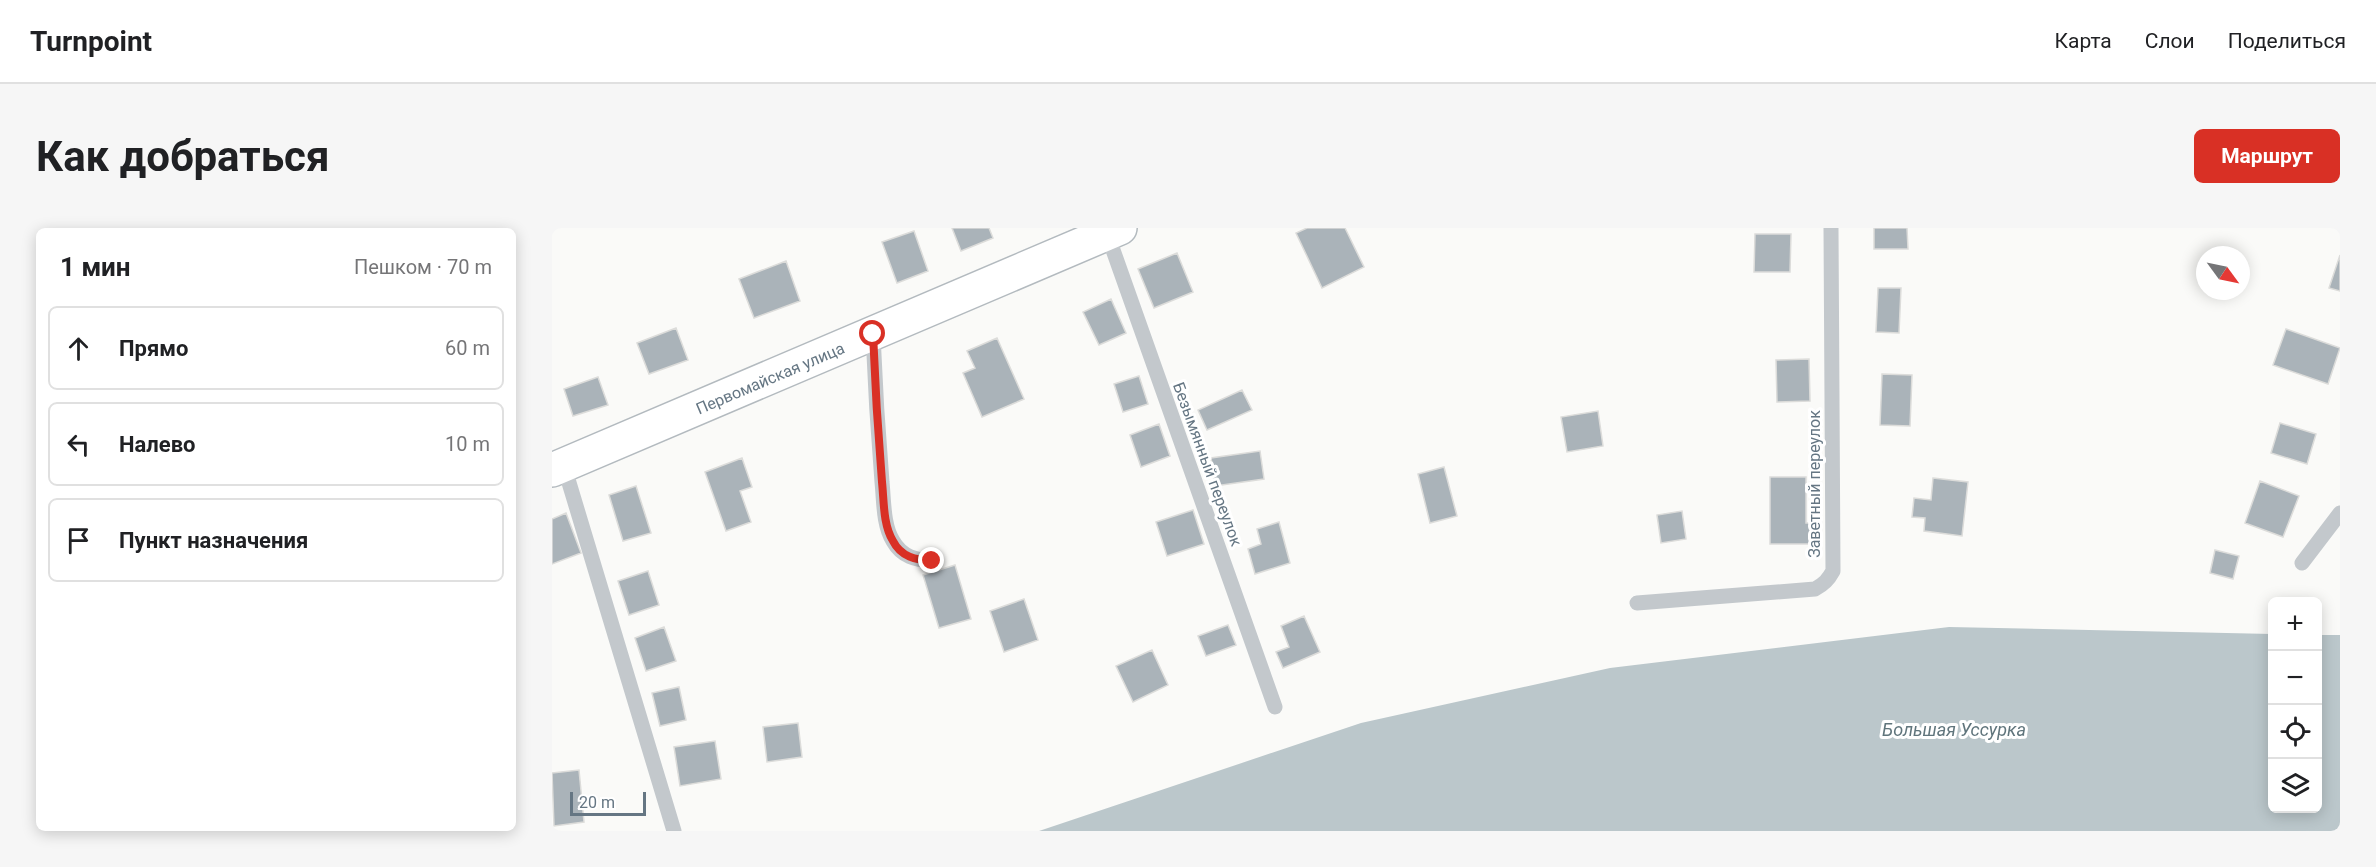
<!DOCTYPE html>
<html lang="ru">
<meta charset="utf-8">
<style>
body{margin:0;font-family:Roboto,sans-serif;background:#f6f6f6;color:#202124}
.controls{position:absolute;right:18px;bottom:18px;display:grid;overflow:hidden;border-radius:9px;box-shadow:0 3px 15px #0003}
.controls button{width:54px;height:54px;display:grid;place-items:center;padding:0;border:0;border-bottom:2px solid #e0e0e0;background:#fff;color:#202124;font:30px sans-serif}
.compass{position:absolute;left:1644px;top:18px;width:54px;height:54px;border-radius:50%;background:#fff;box-shadow:0 3px 15px #0003;rotate:123deg}
.scale{position:absolute;left:18px;bottom:15px;width:76px;box-sizing:border-box;padding-left:6px;border:3px solid #657683;border-top:0;font-size:16px;line-height:21px;white-space:nowrap;color:#657683;-webkit-text-stroke:4px #fff;paint-order:stroke}
.stop{position:absolute;width:18px;height:18px;margin:-14px;border:4px solid #d93025;border-radius:50%;background:#fff}
.stop.end{background:#d93025;border-color:#fff;box-shadow:0 2px 6px #0008}
.list{margin:0;padding:0;list-style:none}
h2{display:flex;justify-content:space-between;align-items:center;height:78px;margin:0;padding:0 24px;font-size:26px}
h2 small{font-size:20px;font-weight:400;color:#757577}
.list li{display:grid;grid-template-columns:39px 1fr auto;gap:18px;align-items:center;box-sizing:border-box;height:84px;margin:0 12px 12px;padding:0 12px;border:2px solid #e0e0e0;border-radius:9px}
.list b{display:block;font-size:22px;white-space:nowrap}
.list em{font-size:20px;font-style:normal;color:#757577}
.icon{flex:none;width:33px;height:33px;fill:none;stroke:currentColor;stroke-width:2;stroke-linecap:round;stroke-linejoin:round}
.map{position:relative;flex:none;width:1788px;height:603px;overflow:hidden;border-radius:9px}
header{display:flex;align-items:center;gap:36px;box-sizing:border-box;height:84px;padding:0 30px;background:#fff;border-bottom:2px solid #e0e0e0}
header strong{font-size:28px}
nav{display:flex;gap:33px;margin-inline-start:auto;font-size:21px}
.intro{display:flex;align-items:center;justify-content:space-between;box-sizing:border-box;height:144px;padding:0 36px}
h1{margin:0;font-size:42px}
.button{padding:15px 27px;border-radius:9px;background:#d93025;color:#fff;font-size:21px;font-weight:700}
main{display:flex;gap:36px;padding:0 36px}
aside{flex:1;background:#fff;border-radius:9px;box-shadow:0 3px 15px #0003}
.map>svg:first-child{display:block}
.water{fill:#bbc7cb}
.building{fill:#aab3b9;stroke:#dcdcda;stroke-width:1.5}
.lines{fill:none;stroke-linecap:round;stroke-linejoin:round}
.secondary-casing{stroke:#b3babf;stroke-width:36}
.service{stroke:#c3c8cc;stroke-width:15}
.secondary{stroke:#fff;stroke-width:33}
.route{stroke:#d93025;stroke-width:8}
.labels{text-anchor:middle;stroke-width:6;stroke-linejoin:round;paint-order:stroke}
.street-label{font-size:16px;fill:#657683;stroke:#fff}
.water-label{font-size:18px;font-style:italic;fill:#60757c;stroke:#fff}
</style>
<header>
<strong>Turnpoint</strong>
<nav><a>Карта</a><a>Слои</a><a>Поделиться</a></nav>
</header>
<div class="intro"><h1>Как добраться</h1><a class="button">Маршрут</a></div>
<main>
<aside>
<h2>1 мин<small>Пешком · 70 m</small></h2>
<ul class="list">
<li><svg class="icon" aria-label="ahead" viewBox="0 0 24 24"><path d="M12 20V5M6 11l6-6 6 6"/></svg><div><b>Прямо</b></div><em>60 m</em></li>
<li><svg class="icon" aria-label="left" viewBox="0 0 24 24"><path d="M17 20v-9H6M10 6l-5 5 5 5"/></svg><div><b>Налево</b></div><em>10 m</em></li>
<li><svg class="icon" aria-label="arrive" viewBox="0 0 24 24"><path d="M6 21V4h12l-3 4 3 4H6"/></svg><div><b>Пункт назначения</b></div></li>
</ul>
</aside>
<div class="map">
<svg width="1788" height="603" viewBox="0 0 1788 603">
<rect width="100%" height="100%" fill="#fafaf8"/>
<path class="water" d="M1397 399 1720 406V580H1766V407H1788V603H487L809 495 1058 440Z"/>
<path class="building" d="M400 0H437L441 10 409 23Z
M755 0H793L812 39 770 60 744 5Z
M1322 0H1355L1356 21H1322Z
M362 3 376 43 345 55 330 14Z
M1203 6H1239L1238 44H1202Z
M625 25 641 64 602 80 586 41Z
M1788 27V63L1777 60Z
M234 33 248 73 202 90 187 51Z
M1326 60H1349L1347 105 1324 104Z
M559 71 574 105 547 117 531 84Z
M124 100 136 132 97 146 85 115Z
M1734 101 1788 120 1776 156 1721 137Z
M445 110 472 171 430 189 411 145 423 140 415 123Z
M1257 131 1258 173 1225 174 1224 132Z
M1330 146 1360 147 1358 198 1328 197Z
M587 148 596 176 571 184 562 156Z
M46 149 56 177 21 188 12 161Z
M690 162 700 182 655 202 646 182Z
M1046 183 1051 218 1015 224 1009 189Z
M1728 195 1764 206 1755 236 1719 225Z
M607 196 618 228 589 239 578 207Z
M708 223 712 251 663 258 659 230Z
M190 230 200 259 188 263 199 294 174 303 153 244Z
M892 239 905 288 878 295 866 246Z
M1218 249H1254V295H1267V316H1218Z
M1381 250 1416 254 1410 308 1372 303 1373 290 1360 289 1362 270 1379 272Z
M1708 253 1747 268 1731 309 1693 295Z
M84 258 99 305 71 313 57 267Z
M641 282 652 316 615 328 604 294Z
M1130 283 1134 311 1109 315 1105 287Z
M14 285 29 325 0 336V291Z
M727 294 738 335 703 346 696 321 709 316 705 301Z
M1663 322 1687 328 1681 351 1658 345Z
M403 337 419 391 387 400 371 347Z
M96 343 107 377 77 387 66 353Z
M472 371 486 412 452 424 438 383Z
M752 388 768 424 731 440 724 424 737 419 729 398Z
M676 397 684 417 654 428 646 408Z
M112 399 124 433 94 443 83 410Z
M600 422 616 457 581 474 564 438Z
M127 459 134 492 108 498 100 465Z
M246 495 250 529 215 534 211 499Z
M163 513 169 551 128 558 122 519Z
M27 542 32 594 2 598 0 545Z"/>
<g class="lines">
<defs>
<path id="secondary" d="M0 242 568 0"/>
</defs>
<use href="#secondary" class="secondary-casing"/>
<path class="service" d="M555 5 723 479
M321 107C323 156 326 205 330 254 332 273 331 297 341 313 350 329 364 332 380 333
M12 238 122 603
M1750 335 1788 285
M1085 375 1263 361C1272 356 1276 352 1281 343L1279 0"/>
<use href="#secondary" class="secondary"/>
</g>
<g class="lines">
<path class="route" d="M321 106C323 156 326 205 330 254 332 273 331 297 341 313 349 329 364 332 380 333"/>
</g>
<g class="labels">
<g class="street-label">
<text transform="translate(218 150) rotate(-23)" y="6">Первомайская улица</text>
<text transform="translate(656 236) rotate(70)" y="6">Безымянный переулок</text>
<text transform="translate(1262 256) rotate(-90)" y="6">Заветный переулок</text>
</g>
<g class="water-label">
<text x="1402" y="508">Большая Уссурка</text>
</g>
</g>
</svg>
<div class="controls">
<button>+</button>
<button>−</button>
<button><svg class="icon" aria-label="locate" viewBox="0 0 24 24"><circle cx="12" cy="12" r="6"/><path d="M12 2v4M12 18v4M2 12h4M18 12h4"/></svg></button>
<button><svg class="icon" aria-label="layers" viewBox="0 0 24 24"><path d="M12 4l9 5-9 5-9-5zM3 14l9 5 9-5"/></svg></button>
</div>
<svg class="compass" viewBox="-18 -18 36 36"><path d="M0-13l5 13h-10z" fill="#e53935"/><path d="M0 13l5-13h-10z" fill="#757577"/></svg>
<div class="scale">20 m</div>
<div class="stop" style="left:321px;top:106px"></div>
<div class="stop end" style="left:380px;top:333px"></div>
</div>
</main>
